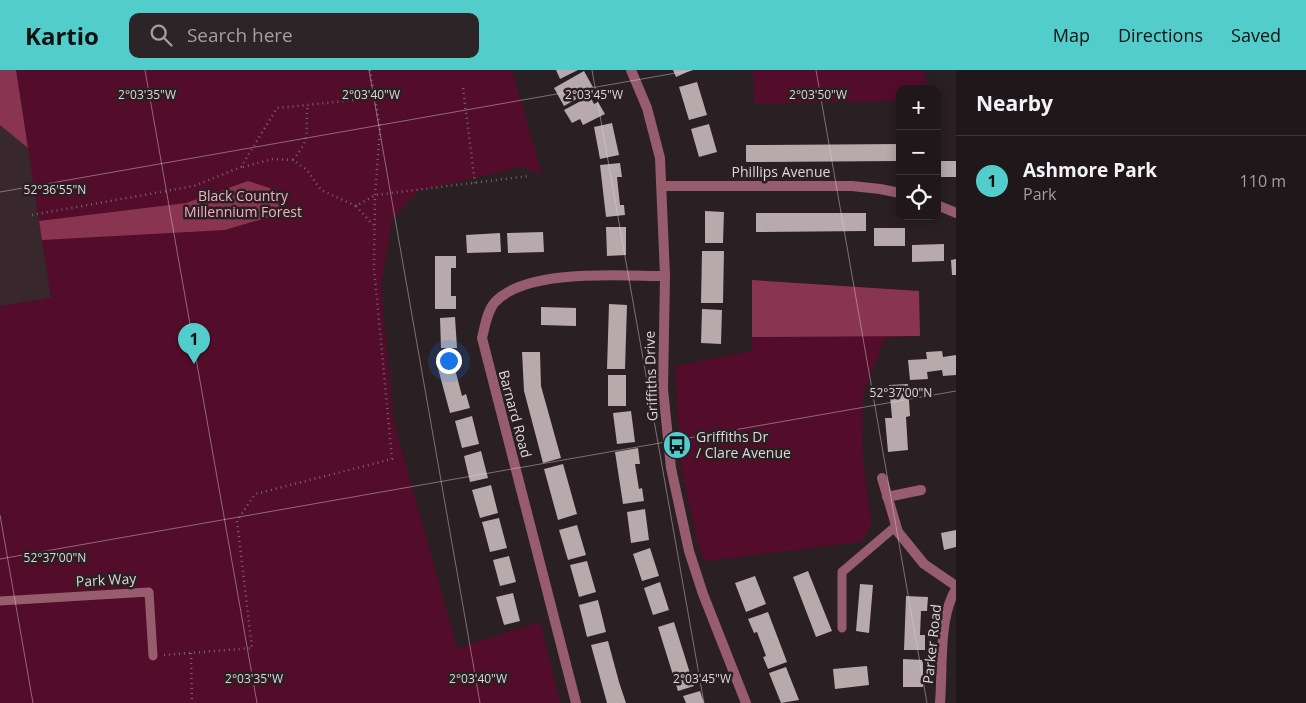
<!DOCTYPE html>
<meta charset="utf-8">
<style>
body{margin:0;font-family:"Open Sans",sans-serif;background:#2d2427;color:#f1f3f6}
.controls{position:absolute;right:15px;top:15px;display:grid;overflow:hidden;border-radius:10px;box-shadow:0 2px 12px #0003}
.controls button{width:45px;height:45px;display:grid;place-items:center;padding:0;border:0;border-bottom:1px solid #3d3639;background:#20171a;color:#f1f3f6;font:25px sans-serif}
.you{position:absolute;left:448px;top:290px;width:18px;height:18px;margin:-12px;border:4px solid #fff;border-radius:50%;background:#1a73e8;box-shadow:0 0 0 8px #1a73e833}
.badge{display:grid;place-items:center;width:32px;height:32px;border-radius:50%;background:#52cdcc;color:#111;font-size:16px;font-weight:700}
.pin{position:absolute;translate:-50% -41px;filter:drop-shadow(0 1px 2px #0008)}
.pin::after{content:'';position:absolute;top:26px;width:18px;height:15px;background:inherit;clip-path:polygon(0 0,100% 0,50% 100%)}
.list{margin:0;padding:0;list-style:none}
h2{display:flex;justify-content:space-between;align-items:center;height:65px;margin:0;padding:0 20px;font-size:21px}
h2 small{font-size:16px;font-weight:400;color:#a29fa2}
.list li{display:grid;grid-template-columns:32px 1fr auto;gap:15px;align-items:center;box-sizing:border-box;height:90px;padding:0 20px;border-top:1px solid #3d3639}
.list b{display:block;font-size:19px;white-space:nowrap}
.list p{margin:0;font-size:16px;white-space:nowrap;color:#a29fa2}
.list em{font-size:16px;font-style:normal;color:#a29fa2}
.icon{flex:none;width:28px;height:28px;fill:none;stroke:currentColor;stroke-width:2;stroke-linecap:round;stroke-linejoin:round}
.map{position:relative;flex:none;width:956px;height:633px;overflow:hidden}
header{display:flex;align-items:center;gap:30px;box-sizing:border-box;height:70px;padding:0 25px;background:#52cdcc;color:#111}
header strong{font-size:24px}
nav{display:flex;gap:28px;margin-inline-start:auto;font-size:18px}
.search{width:350px;height:45px;background:#2d2427;display:flex;align-items:center;gap:12px;box-sizing:border-box;padding:0 18px;border-radius:10px;color:#a29fa2;font-size:19px}
main{display:flex}
aside{flex:1;background:#20171a}
.map>svg:first-child{display:block}
.built{fill:#38272c}
.green{fill:#530d2a}
.forest{fill:#893552}
.building{fill:#b7a9ac}
.lines{fill:none;stroke-linecap:round;stroke-linejoin:round}
.path{stroke:#72696b;stroke-width:2.5;stroke-dasharray:1 4;stroke-linecap:butt}
.service{stroke:#975c6d;stroke-width:9}
.minor{stroke:#975c6d;stroke-width:10}
.ticks{fill:none;stroke:#dfd7d9;stroke-width:1;stroke-opacity:0.45}
.labels{text-anchor:middle;stroke-width:5;stroke-linejoin:round;paint-order:stroke}
.street-label{font-size:14px;fill:#dfd7d9;stroke:#2a1f22}
.park-label{font-size:14px;fill:#f7adc1;stroke:#2a1f22}
.poi-label{font-size:14px;fill:#dfd7d9;stroke:#2a1f22;text-anchor:start}
.ticks-label{font-size:12px;text-anchor:middle;fill:#dfd7d9;stroke:#2a1f22;stroke-width:5;stroke-linejoin:round;paint-order:stroke}
</style>
<header>
<strong>Kartio</strong>
<div class="search"><svg class="icon" aria-label="search" viewBox="0 0 24 24"><circle cx="10" cy="10" r="6"/><path d="M15 15l6 6"/></svg>Search here</div>
<nav><a>Map</a><a>Directions</a><a>Saved</a></nav>
</header>
<main>
<div class="map">
<svg width="956" height="633" viewBox="0 0 956 633">
<rect width="100%" height="100%" fill="#2a1f22"/>
<path class="built" d="M0 0H16L51 228 0 236Z"/>
<path class="green" d="M16 0H512L542 104 521 97 418 121 392 149 381 217 394 352 457 578 540 552 560 633H0V236L51 228Z
M753 0H924L927 19H900V31L755 34Z
M752 210 919 221 920 266 885 268 863 324 862 378 871 457 861 472 704 491 698 474 681 397 675 296 752 281Z"/>
<path class="forest" d="M0 0H16L28 78 0 55Z
M248 111 273 119 286 142 225 160 42 170 39 151 186 133Z
M752 210 919 221 920 266 752 267Z"/>
<path class="building" d="M556 0H578L560 9Z
M673 0H692L676 7Z
M584 1 594 19 564 36 554 18Z
M697 12 707 45 689 50 679 17Z
M590 26 594 34 598 32 605 44 583 55 580 49 572 53 564 40Z
M612 53 619 85 600 89 594 57Z
M709 54 717 82 699 87 691 59Z
M900 74V91L746 92V75Z
M940 91H956V107H940Z
M620 93 622 107H617L620 135H624L625 145 606 147 600 95Z
M705 141 724 142 723 173H705Z
M756 143H866V161L756 162Z
M606 157H626V185L607 186Z
M874 158H905V176H874Z
M543 162 544 182 508 183 507 163Z
M500 163 501 182 467 183 466 165Z
M944 174V191L912 192V175Z
M702 181H724L723 233H701Z
M435 186H456V198H451V226H456V239H435Z
M956 189V205H952L951 190Z
M609 234 627 235 625 299H607Z
M541 237 576 238V256L541 255Z
M702 239 722 240 721 274 701 273Z
M455 247 457 278H441L440 248Z
M942 281 943 287 956 285V305L943 306 942 300 927 302 928 309 910 310 908 290 927 289 926 282Z
M522 282H540L541 316 561 388 543 393 524 321Z
M455 286 458 298 455 299 462 326 466 324 470 338 450 343 436 291Z
M608 305H626V336H608Z
M908 314 910 346 906 347 908 380 888 382 885 348H892L889 315Z
M631 341 635 372 617 374 613 343Z
M472 346 479 374 462 378 455 351Z
M638 378 640 394H635L639 419 642 418 644 431 623 434 615 382Z
M481 381 488 408 470 412 464 386Z
M563 394 577 444 558 450 544 399Z
M491 415 498 443 480 448 472 420Z
M645 439 649 470 631 473 627 442Z
M499 448 507 478 490 482 482 452Z
M577 455 586 485 568 490 559 460Z
M956 460V477L944 480 941 463Z
M650 478 659 506 642 511 633 484Z
M509 486 516 512 500 516 493 490Z
M587 491 596 522 579 527 570 495Z
M808 501 832 561 816 567 793 507Z
M755 506 766 534 746 542 735 513Z
M660 512 669 540 653 545 644 518Z
M860 514 873 515 869 563 856 561Z
M513 523 520 551 504 555 496 527Z
M906 526 928 527 927 541H921L920 565H925V580H904Z
M598 530 606 562 587 567 579 535Z
M768 542 787 592 768 599 763 587 766 586 757 562 754 563 748 549Z
M674 552 694 616 678 621 658 557Z
M608 571 619 612 626 633H607L591 575Z
M903 589 923 590V617H903Z
M867 596 869 615 835 619 833 599Z
M786 597 799 630 781 633 769 603Z
M700 621 704 633H686L683 626Z"/>
<g class="lines">
<path class="path" d="M463 18 475 113
M293 90C313 66 304 63 308 34
M243 97 272 89 293 90 307 100 321 120 356 136 375 125 529 106
M356 136 373 155
M32 145 194 116 241 97 277 38 375 28
M191 583 192 633
M164 585 252 578 237 451 255 424 392 389 374 198 375 125 380 58 370 0"/>
<path class="service" d="M0 531 149 522 153 586
M842 558V502L896 456"/>
<path class="minor" d="M631 0 647 38 660 88 665 206 663 319 671 398 689 481 703 524 746 633
M662 116H852L880 119 900 123
M937 135 956 143
M882 408 898 462 924 494 956 516
M887 427 921 420
M576 633 482 268C485 256 487 241 495 232 527 198 621 206 665 206
M940 633C943 599 938 548 956 519"/>
</g>
<path class="ticks" d="M145 0 257 633M369 0 480 633M592 0 704 633M816 0 927 633M0 122 693 0M0 445 33 633M0 489 956 321"/>
<defs>
<symbol id="bus-disc" viewBox="-11 -11 22 22"><circle r="9.5" fill="#52cdcc" stroke="#2a1f22"/><path d="M-5-6H5V4H4V6H2V4H-2V6H-4V4H-5ZM-3.5-4V0h7V-4ZM-3.5 1.2v1.5H-2V1.2ZM2 1.2v1.5H3.5V1.2Z" fill="#111"/></symbol>
</defs>
<g fill-rule="evenodd">
<use href="#bus-disc" x="661" y="359" width="32" height="32"/>
</g>
<g class="labels">
<g class="street-label">
<text x="781" y="107">Phillips Avenue</text>
<text transform="translate(651 306) rotate(-92)" y="5">Griffiths Drive</text>
<text transform="translate(515 344) rotate(75)" y="5">Barnard Road</text>
<text transform="translate(106 510) rotate(-3)" y="5">Park Way</text>
<text transform="translate(932 574) rotate(-84)" y="5">Parker Road</text>
</g>
<g class="park-label">
<text x="243" y="131">Black Country<tspan x="243" dy="16">Millennium Forest</tspan></text>
</g>
<g class="poi-label">
<text x="696" y="372">Griffiths Dr<tspan x="696" dy="16">/ Clare Avenue</tspan></text>
</g>
</g>
<g class="ticks-label">
<text x="147" y="29">2°03'35"W</text>
<text x="371" y="29">2°03'40"W</text>
<text x="594" y="29">2°03'45"W</text>
<text x="818" y="29">2°03'50"W</text>
<text x="55" y="124">52°36'55"N</text>
<text x="901" y="327">52°37'00"N</text>
<text x="55" y="492">52°37'00"N</text>
<text x="254" y="613">2°03'35"W</text>
<text x="478" y="613">2°03'40"W</text>
<text x="702" y="613">2°03'45"W</text>
</g>
</svg>
<div class="controls">
<button>+</button>
<button>−</button>
<button><svg class="icon" aria-label="locate" viewBox="0 0 24 24"><circle cx="12" cy="12" r="6"/><path d="M12 2v4M12 18v4M2 12h4M18 12h4"/></svg></button>
</div>
<div class="you"></div>
<div class="pin badge" style="left:194px;top:294px">1</div>
</div>
<aside>
<h2>Nearby<small></small></h2>
<ul class="list">
<li><span class="badge">1</span><div><b>Ashmore Park</b><p>Park</p></div><em>110 m</em></li>
</ul>
</aside>
</main>
